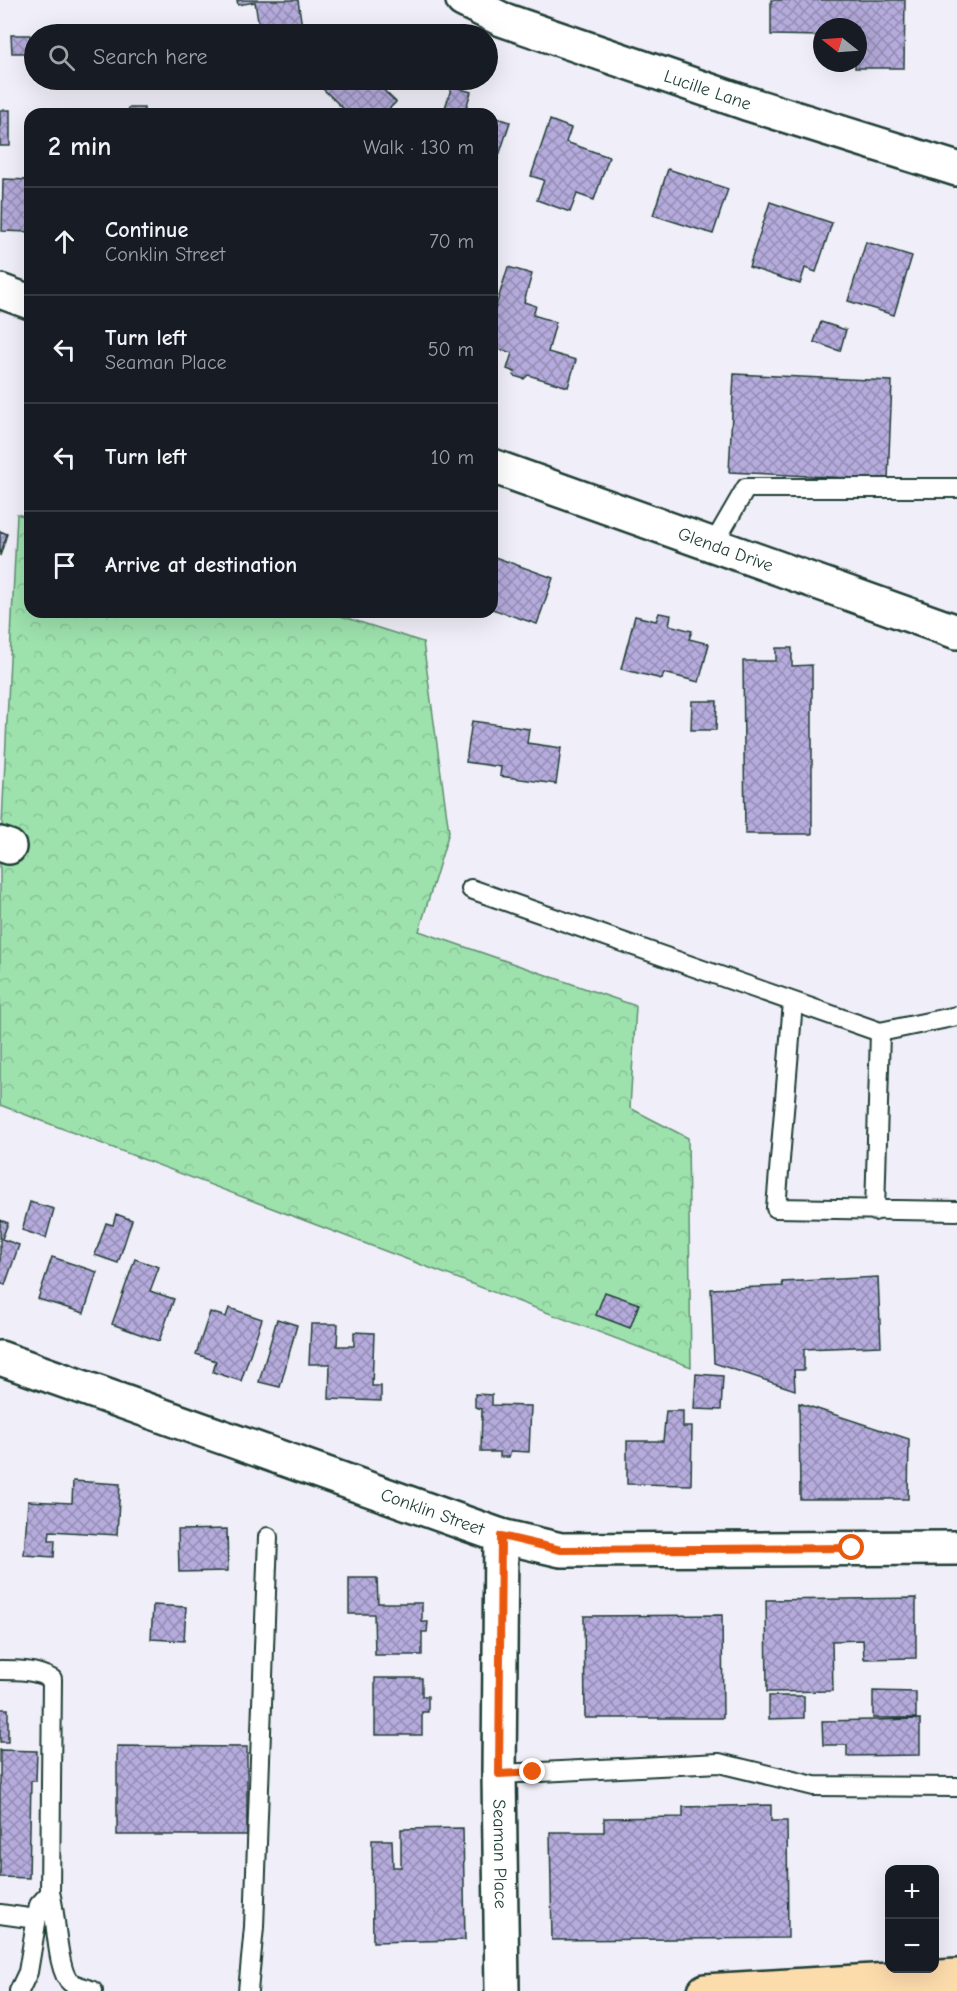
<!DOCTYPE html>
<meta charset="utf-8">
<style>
body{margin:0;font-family:"Comic Neue",sans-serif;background:#242831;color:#f1f3f6}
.controls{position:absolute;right:18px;bottom:18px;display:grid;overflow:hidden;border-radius:12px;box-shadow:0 6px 24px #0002}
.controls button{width:54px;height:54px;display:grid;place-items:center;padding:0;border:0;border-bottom:2px solid #363941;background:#171b24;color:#f1f3f6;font:30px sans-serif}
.compass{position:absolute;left:813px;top:18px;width:54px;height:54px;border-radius:50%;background:#171b24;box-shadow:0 6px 24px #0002;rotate:287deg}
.stop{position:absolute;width:18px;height:18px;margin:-14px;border:4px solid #ea580c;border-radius:50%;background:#fff}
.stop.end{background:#ea580c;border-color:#fff;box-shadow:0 2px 6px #0008}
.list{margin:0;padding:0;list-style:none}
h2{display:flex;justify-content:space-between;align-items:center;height:78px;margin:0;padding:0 24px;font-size:26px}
h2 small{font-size:20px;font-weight:400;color:#9ea1a6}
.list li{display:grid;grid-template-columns:39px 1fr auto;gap:18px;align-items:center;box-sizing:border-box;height:108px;padding:0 24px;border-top:2px solid #363941}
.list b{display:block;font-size:22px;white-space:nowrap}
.list p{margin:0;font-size:20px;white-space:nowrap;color:#9ea1a6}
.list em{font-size:20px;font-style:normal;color:#9ea1a6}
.icon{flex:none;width:33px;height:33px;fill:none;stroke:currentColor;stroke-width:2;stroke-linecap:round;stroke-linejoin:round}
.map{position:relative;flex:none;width:957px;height:1991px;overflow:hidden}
.search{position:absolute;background:#171b24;box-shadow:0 6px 24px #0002;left:24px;top:24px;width:474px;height:66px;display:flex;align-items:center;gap:15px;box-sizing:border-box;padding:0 21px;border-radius:33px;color:#9ea1a6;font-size:22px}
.panel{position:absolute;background:#171b24;box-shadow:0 6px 24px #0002;left:24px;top:108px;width:474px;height:510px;border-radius:18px}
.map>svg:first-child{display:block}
.park{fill:url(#park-crowns);stroke:#5e8f70;stroke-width:1.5}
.building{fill:url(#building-cross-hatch);stroke:#1f3d34;stroke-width:1.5}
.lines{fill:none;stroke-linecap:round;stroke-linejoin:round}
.lane-casing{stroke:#1f3d34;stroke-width:22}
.street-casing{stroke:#1f3d34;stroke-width:38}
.primary-casing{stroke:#1f3d34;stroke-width:38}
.lane{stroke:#fff;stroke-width:18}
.street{stroke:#fff;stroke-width:33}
.primary{stroke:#fddcac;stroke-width:33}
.route{stroke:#ea580c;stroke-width:8}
.labels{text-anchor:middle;stroke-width:6;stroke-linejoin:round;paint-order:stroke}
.street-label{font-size:18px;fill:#1f3d34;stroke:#fff}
</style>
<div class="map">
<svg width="957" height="1991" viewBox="0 0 957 1991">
<defs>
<pattern id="park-crowns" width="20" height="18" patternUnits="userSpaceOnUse" patternTransform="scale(1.5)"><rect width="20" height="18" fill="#9de1ad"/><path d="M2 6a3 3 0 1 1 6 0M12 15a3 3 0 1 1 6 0" fill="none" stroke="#87c295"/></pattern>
<pattern id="building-cross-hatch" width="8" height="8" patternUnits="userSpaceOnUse" patternTransform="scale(1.5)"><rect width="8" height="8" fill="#b5abdc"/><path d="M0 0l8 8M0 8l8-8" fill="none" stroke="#938cb3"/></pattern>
</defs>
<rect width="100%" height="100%" fill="#f0eef8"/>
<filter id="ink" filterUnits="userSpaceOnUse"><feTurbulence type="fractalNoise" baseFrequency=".0167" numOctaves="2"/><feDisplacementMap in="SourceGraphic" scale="12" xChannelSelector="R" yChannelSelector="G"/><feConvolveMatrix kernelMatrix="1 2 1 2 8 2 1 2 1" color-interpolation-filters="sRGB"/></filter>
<g filter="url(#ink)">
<path class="park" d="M17 514 30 518V612H328L423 642 449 832 419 931 636 1006 630 1108 688 1138 691 1367 0 1105V865Z"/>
<path class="building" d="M237 0H298L303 34H260L255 2 238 5Z
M771 0H905L904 68H855V63H858V27H822V36L771 35Z
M11 35H30L31 53H12Z
M331 80H373L396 102 384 114H349L323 89Z
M452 86 471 92 466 108 485 114H443Z
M128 108H144V114H128Z
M0 110H10V146H0Z
M492 116 510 122 497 162 492 161Z
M550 120 571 128 566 142 609 157 594 200 577 194 570 212 537 200 544 180 531 176Z
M668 169 728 189 713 234 653 215Z
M3 179 30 180V232L2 231Z
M770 202 832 223 816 272 805 268 800 284 749 267Z
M866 242 912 256 894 315 848 301Z
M508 267 532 274 524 302 536 306 533 315 556 322 548 352 576 360 568 387 528 375 524 379 514 376 515 372 507 369 512 353 492 347V319Z
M821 322 846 330 840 351 814 342Z
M734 374 892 381 888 480 729 472Z
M0 531 7 534 0 556Z
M492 556 553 578 537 624 492 609Z
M659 613 671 615 669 625 692 631 689 639 709 644 699 682 664 673 662 679 621 669 635 616 656 621Z
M776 648H792V666L812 665V834H745L743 661H776Z
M692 701H717L716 730H691Z
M472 721 529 729 527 743 561 748 556 784 500 776 501 767 466 762Z
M30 1202 54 1209 46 1238 22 1230Z
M116 1214 132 1220 118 1263 95 1255 106 1223 113 1225Z
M0 1220 8 1223 2 1239 19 1245 5 1285 0 1283Z
M52 1257 97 1272 84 1313 38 1299Z
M135 1259 159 1267 150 1291 174 1299 159 1341 112 1324Z
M878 1277 881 1346 804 1349V1370H794L795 1390 714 1363 711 1289 783 1286 782 1282Z
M605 1292 639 1304 630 1328 596 1315Z
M229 1308 262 1319 241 1381 213 1372 216 1361 196 1354 210 1312 226 1317Z
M277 1319 297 1325 280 1387 259 1382Z
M311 1324H338L337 1346H354V1332L374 1333 372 1386H381V1401L329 1399 330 1364H309Z
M696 1374 723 1376 721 1410 694 1409Z
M475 1394 492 1395V1405L531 1406 529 1452 511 1451 509 1457H500V1452H481L482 1409 475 1407Z
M799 1403 909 1439 908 1499H800Z
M666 1411H683V1427H692L691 1485 627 1484V1441H663Z
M73 1481 120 1484 117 1535 50 1531 49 1540H55L54 1557 24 1555 28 1501 72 1503Z
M227 1529 228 1571 179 1572 178 1530Z
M349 1578H377L378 1603H422V1622H428L427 1632H422V1655H375L374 1614H349Z
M916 1598V1658L864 1659 863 1640 832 1641 833 1691 767 1692 766 1600Z
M153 1605 186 1607 184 1641 151 1639Z
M722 1615 723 1718H585L584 1616Z
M375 1678H422V1696H428V1712H422V1735H375Z
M873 1691 916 1692V1718H873Z
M769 1696H804V1718L769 1719Z
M0 1709H8V1742H0Z
M920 1719V1755L847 1756V1745H823L822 1721Z
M117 1746 247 1747V1835H117Z
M0 1750 37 1751 36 1781H31L29 1878 0 1877Z
M771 1805V1821H787L788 1938 552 1940 550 1832H604V1818L683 1817V1807Z
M463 1828 465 1940 373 1942 372 1840H392L393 1867H401V1829Z"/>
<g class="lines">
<defs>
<path id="lane" d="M713 545 746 488H957
M471 889 880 1032 957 1016
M793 1002 776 1208 957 1211
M875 1211 880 1032
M0 1670C19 1670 35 1670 52 1679L50 1893
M499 1774 719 1763 814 1786 957 1787
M0 1914 36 1919
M19 1991 28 1972 39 1905 50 1893C57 1914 56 1970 70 1982 76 1986 86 1988 93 1991
M248 1991 254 1927 268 1537"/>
<g id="street">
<path id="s1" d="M463 0 501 19 746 103 957 169"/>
<path d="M0 291 30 302"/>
<path id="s2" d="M492 466 957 632"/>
<path d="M0 844 9 847"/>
<path id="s3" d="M0 1358 501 1536 561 1550 957 1548"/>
<path id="s4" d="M501 1536 499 1774 502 1991"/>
</g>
<path id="primary" d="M705 1991 957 1976"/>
</defs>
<use href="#lane" class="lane-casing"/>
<use href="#street" class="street-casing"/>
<use href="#primary" class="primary-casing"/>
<use href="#lane" class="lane"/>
<use href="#street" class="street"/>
<use href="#primary" class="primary"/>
</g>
</g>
<g class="lines" filter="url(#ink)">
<path class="route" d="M533 1772 499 1774 501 1536 561 1550 852 1548"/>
</g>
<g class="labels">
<g class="street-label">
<text dy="6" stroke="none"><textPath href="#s1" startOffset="261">Lucille Lane</textPath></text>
<text dy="6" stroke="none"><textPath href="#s2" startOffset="248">Glenda Drive</textPath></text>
<text dy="6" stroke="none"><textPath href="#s3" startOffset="459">Conklin Street</textPath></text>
<text dy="6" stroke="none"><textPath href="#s4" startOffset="318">Seaman Place</textPath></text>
</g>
</g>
</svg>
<div class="controls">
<button>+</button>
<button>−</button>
</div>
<svg class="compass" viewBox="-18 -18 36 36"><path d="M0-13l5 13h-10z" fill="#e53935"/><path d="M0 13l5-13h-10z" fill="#9ea1a6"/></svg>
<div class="stop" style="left:852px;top:1548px"></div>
<div class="stop end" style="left:533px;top:1772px"></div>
<div class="search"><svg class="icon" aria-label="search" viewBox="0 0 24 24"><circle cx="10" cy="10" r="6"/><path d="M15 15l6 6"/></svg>Search here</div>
<section class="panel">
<h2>2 min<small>Walk · 130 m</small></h2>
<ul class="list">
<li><svg class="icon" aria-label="ahead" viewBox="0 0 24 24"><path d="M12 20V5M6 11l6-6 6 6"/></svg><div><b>Continue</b><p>Conklin Street</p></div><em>70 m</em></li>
<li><svg class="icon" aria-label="left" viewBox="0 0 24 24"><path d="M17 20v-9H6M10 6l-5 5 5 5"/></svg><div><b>Turn left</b><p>Seaman Place</p></div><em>50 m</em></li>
<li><svg class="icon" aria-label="left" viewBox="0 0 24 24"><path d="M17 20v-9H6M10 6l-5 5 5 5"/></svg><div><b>Turn left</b></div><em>10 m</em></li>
<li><svg class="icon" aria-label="arrive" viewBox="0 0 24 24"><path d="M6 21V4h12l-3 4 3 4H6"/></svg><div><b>Arrive at destination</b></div></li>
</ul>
</section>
</div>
